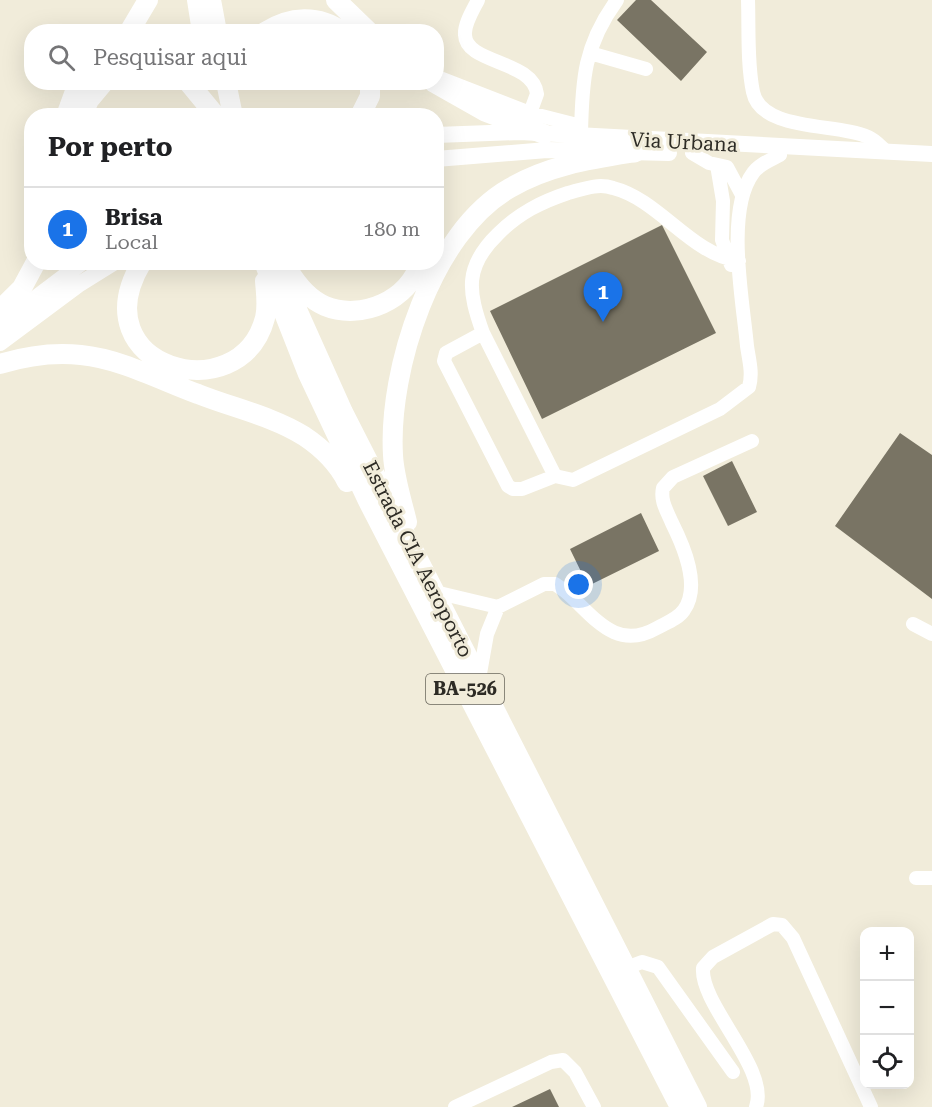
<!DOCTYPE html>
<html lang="pt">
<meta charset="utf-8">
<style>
body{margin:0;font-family:"Roboto Serif",serif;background:#f6f6f6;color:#202124}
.controls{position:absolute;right:18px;bottom:18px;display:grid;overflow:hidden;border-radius:12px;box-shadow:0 6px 24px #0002}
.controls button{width:54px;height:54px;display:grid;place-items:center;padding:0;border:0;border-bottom:2px solid #e0e0e0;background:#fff;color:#202124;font:30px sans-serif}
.you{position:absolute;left:579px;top:585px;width:21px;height:21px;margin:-15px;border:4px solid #fff;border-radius:50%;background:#1a73e8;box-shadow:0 0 0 9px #1a73e833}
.badge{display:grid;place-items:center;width:39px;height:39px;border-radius:50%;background:#1a73e8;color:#fff;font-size:20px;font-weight:700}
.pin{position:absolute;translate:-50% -50px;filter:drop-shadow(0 2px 3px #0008)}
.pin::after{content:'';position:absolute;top:32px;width:21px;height:18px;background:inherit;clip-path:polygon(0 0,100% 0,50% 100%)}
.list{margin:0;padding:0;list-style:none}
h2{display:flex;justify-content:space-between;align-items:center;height:78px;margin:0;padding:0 24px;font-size:26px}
h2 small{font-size:20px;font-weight:400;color:#757577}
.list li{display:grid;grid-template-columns:39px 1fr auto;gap:18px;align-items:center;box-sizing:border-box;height:84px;padding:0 24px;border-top:2px solid #e0e0e0}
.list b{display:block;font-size:22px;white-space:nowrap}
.list p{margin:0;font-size:20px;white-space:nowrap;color:#757577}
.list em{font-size:20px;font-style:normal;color:#757577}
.icon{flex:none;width:33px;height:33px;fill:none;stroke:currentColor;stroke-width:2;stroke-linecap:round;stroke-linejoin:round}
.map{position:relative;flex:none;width:932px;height:1107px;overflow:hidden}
.search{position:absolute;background:#fff;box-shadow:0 6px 24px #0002;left:24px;top:24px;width:420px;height:66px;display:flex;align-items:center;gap:15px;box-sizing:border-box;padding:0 21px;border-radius:24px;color:#757577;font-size:22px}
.panel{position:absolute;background:#fff;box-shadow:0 6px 24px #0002;left:24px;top:108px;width:420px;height:162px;border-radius:24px}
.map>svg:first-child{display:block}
.building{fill:#797464}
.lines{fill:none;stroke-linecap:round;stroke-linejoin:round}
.minor{stroke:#fff;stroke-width:14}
.major{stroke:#fff;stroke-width:16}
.highway{stroke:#fff;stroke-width:20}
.labels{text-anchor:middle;stroke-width:6;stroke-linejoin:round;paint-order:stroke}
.shield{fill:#f1ecda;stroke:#68655b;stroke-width:1.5}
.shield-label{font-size:18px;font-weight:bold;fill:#2d2b25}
.street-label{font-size:20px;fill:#2d2b25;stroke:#f1ecda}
</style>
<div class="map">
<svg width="932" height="1107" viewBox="0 0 932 1107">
<rect width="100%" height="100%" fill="#f1ecda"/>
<path class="building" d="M636 0H651L707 52 681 81 617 20Z
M662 225 716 333 542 419 490 311Z
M900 433 932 455V599L835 526Z
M732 461 757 512 728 526 703 476Z
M641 513 659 551 588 586 570 549Z
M550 1089 559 1107H512Z"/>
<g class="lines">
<path class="minor" d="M478 0C473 10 464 24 465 35 466 64 533 60 537 94L530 113 581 126
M748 0C749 30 747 63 753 92 761 132 839 123 868 137 875 140 880 146 886 151
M590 53 646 69
M440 78 530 113
M581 134C582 80 584 45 617 0
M692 153 709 163 727 167 742 195
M717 165 723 201 722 240 731 265
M739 261C690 254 660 200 613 188 598 183 583 189 568 193 541 202 519 213 498 234 464 267 468 291 483 333L446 353 444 361 508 486 513 489H522L555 476 573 480 720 409 749 387C753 373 749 360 747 346 743 301 725 211 753 173 759 164 771 160 780 155
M483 333 555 476
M435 592 498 607
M913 624 932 634
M479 679 487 634 498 607 544 584H555L565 591C594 616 615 652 657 628 666 623 678 619 684 610 701 586 684 547 672 523 667 511 660 501 663 488L673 477 752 441
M916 878H932
M626 968 642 962 658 967 733 1072
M455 1107 551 1062 563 1060 575 1072 594 1107
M756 1107C770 1069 700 1005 703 968L713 957 773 924 782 925 793 938 871 1107"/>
<path class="major" d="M436 135 520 132 932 154
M436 159 547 150 669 153
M0 325 83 262
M0 343 78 285 115 262"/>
<path class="highway" d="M197 0 202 32
M211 0 217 32
M336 0 369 32
M129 32 148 0
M265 32C290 16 318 14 343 32
M188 82 216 116
M226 82 233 116
M433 82 486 112 544 134
M66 116 74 94 82 82
M82 116 89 100 104 82
M360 116 370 96V82
M142 262C78 368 240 413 265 318 268 306 266 294 265 281
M264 262 308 374 368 501 680 1107
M279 262 295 305 343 412 697 1107
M289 271C298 286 309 299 325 306 361 321 410 300 420 262
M0 310 22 288 36 262
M0 364C26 356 53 352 81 355 121 359 160 380 198 394 233 408 272 416 304 436 322 448 337 462 347 482
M407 522C402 501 394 477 393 455 388 370 432 232 510 188 549 165 592 159 636 152"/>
</g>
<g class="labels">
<rect class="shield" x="426" y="674" width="78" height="30" rx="4.5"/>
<g class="shield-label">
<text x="465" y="695">BA-526</text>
</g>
<g class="street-label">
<text transform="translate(684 142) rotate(3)" y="7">Via Urbana</text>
<text transform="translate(418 559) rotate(63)" y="7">Estrada CIA Aeroporto</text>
</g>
</g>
</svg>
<div class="controls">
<button>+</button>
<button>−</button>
<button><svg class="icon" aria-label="locate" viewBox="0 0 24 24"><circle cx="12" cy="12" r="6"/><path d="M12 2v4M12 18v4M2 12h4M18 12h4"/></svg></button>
</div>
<div class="you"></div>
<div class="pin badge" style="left:603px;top:322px">1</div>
<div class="search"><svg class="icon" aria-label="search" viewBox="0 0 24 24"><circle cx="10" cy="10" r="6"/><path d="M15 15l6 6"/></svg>Pesquisar aqui</div>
<section class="panel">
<h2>Por perto<small></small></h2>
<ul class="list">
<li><span class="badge">1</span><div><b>Brisa</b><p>Local</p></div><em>180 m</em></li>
</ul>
</section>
</div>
